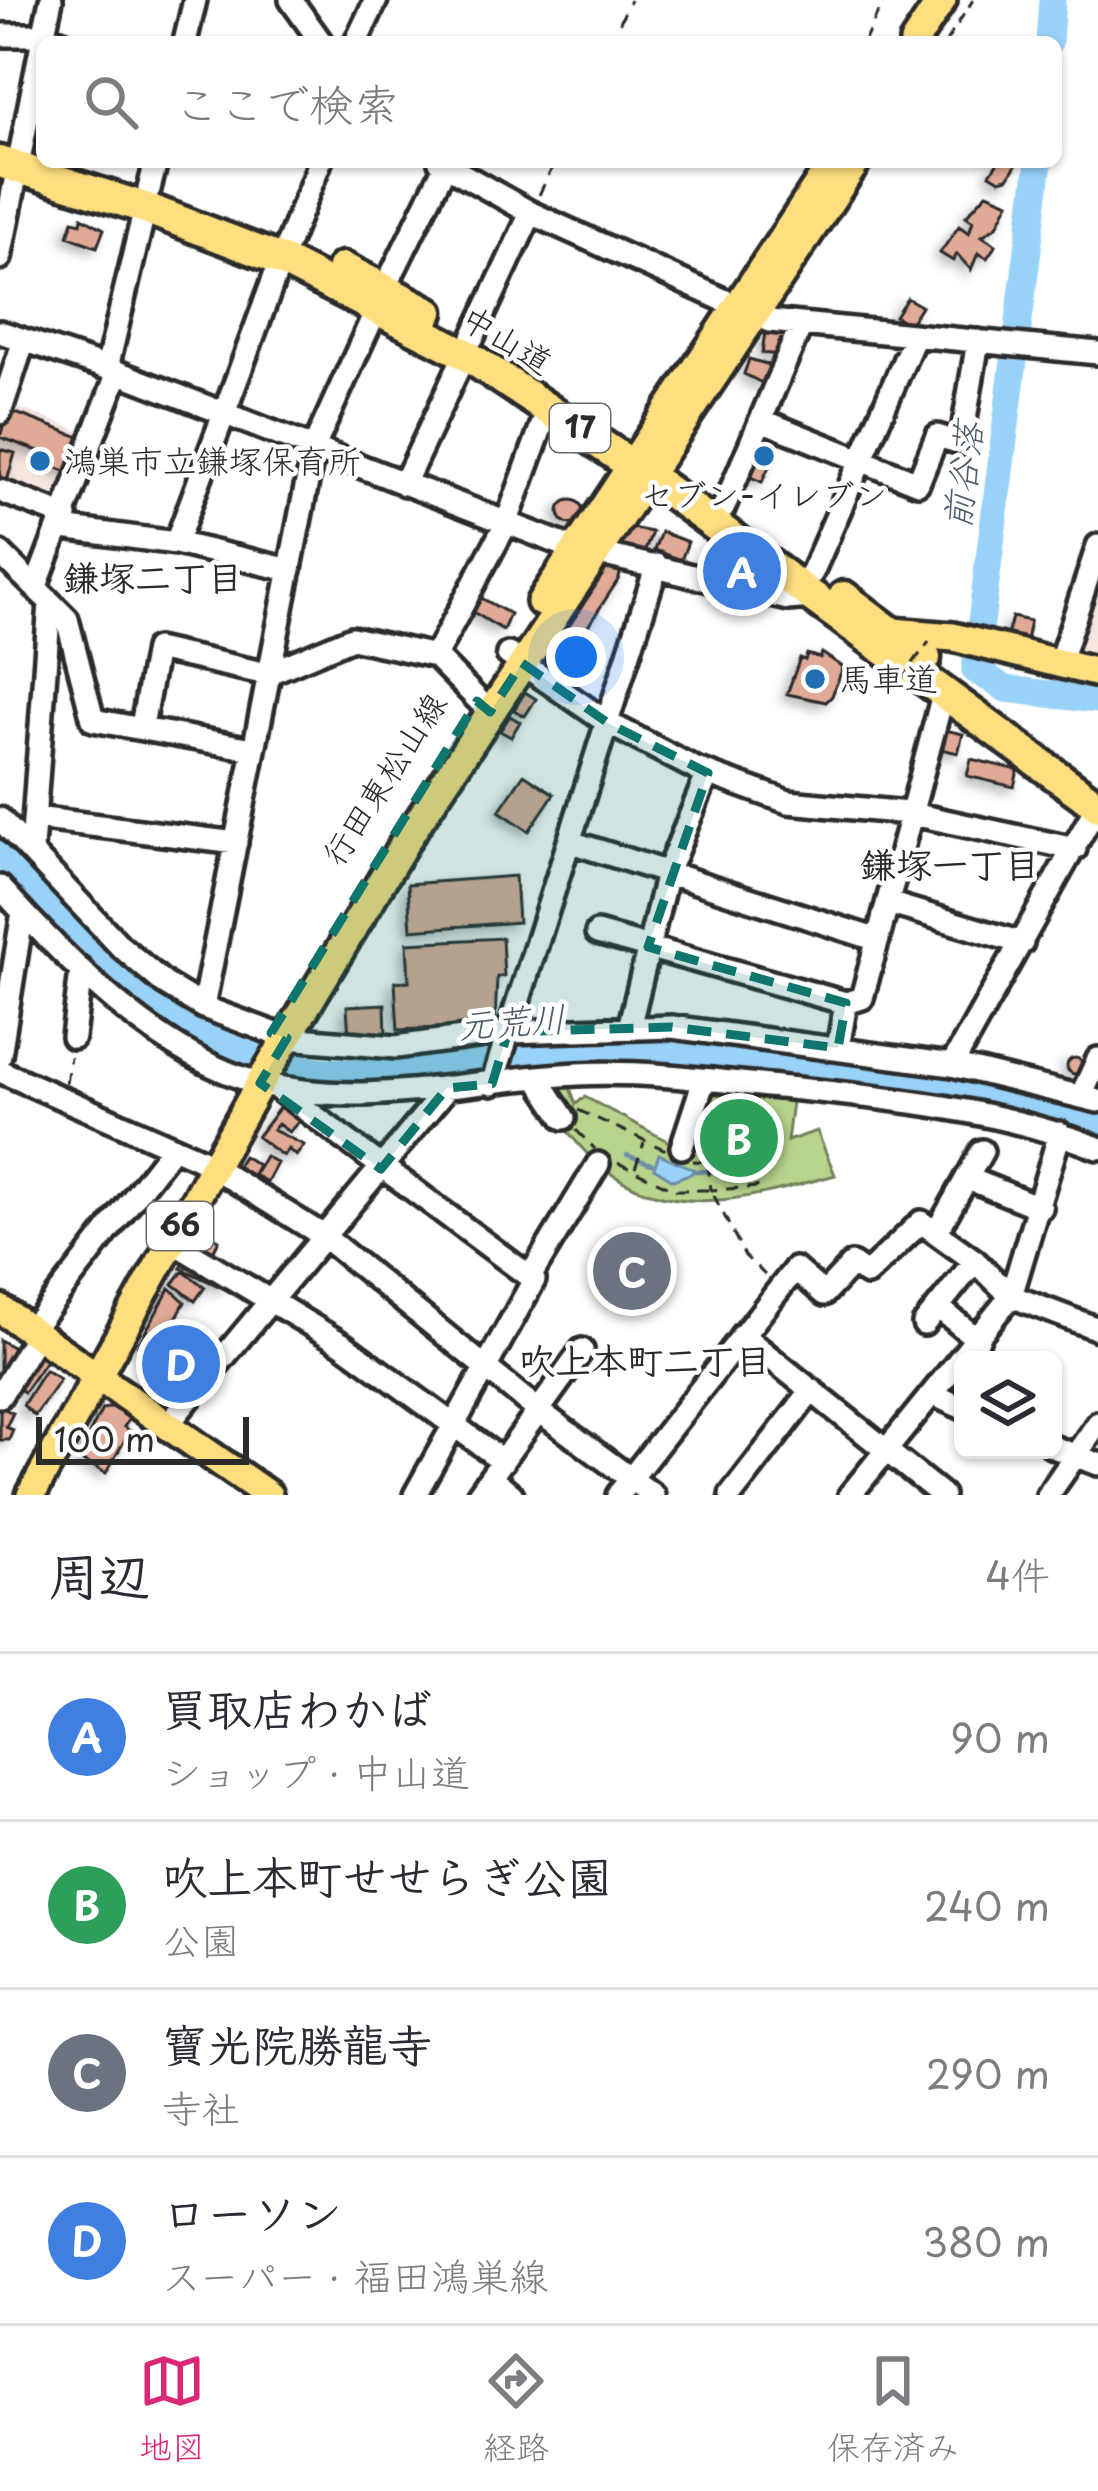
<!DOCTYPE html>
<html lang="ja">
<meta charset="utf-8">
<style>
body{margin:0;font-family:"Playpen Sans","Klee One",sans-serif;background:#f2f2f3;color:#2b2b33}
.controls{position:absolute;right:36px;bottom:36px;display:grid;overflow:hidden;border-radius:18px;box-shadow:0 3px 9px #0004}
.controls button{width:108px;height:108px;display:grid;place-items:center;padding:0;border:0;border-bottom:3px solid #e1e1e2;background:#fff;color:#2b2b33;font:60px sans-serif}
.scale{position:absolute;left:36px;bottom:30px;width:213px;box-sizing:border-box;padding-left:12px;border:6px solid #2b2b2b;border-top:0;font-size:33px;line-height:42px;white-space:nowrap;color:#2b2b2b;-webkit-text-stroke:9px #fff;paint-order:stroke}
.you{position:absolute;left:576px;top:657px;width:42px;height:42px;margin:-30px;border:9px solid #fff;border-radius:50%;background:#1a73e8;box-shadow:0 0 0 18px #1a73e833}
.badge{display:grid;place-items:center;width:78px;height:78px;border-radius:50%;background:#db2777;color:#fff;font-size:39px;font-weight:700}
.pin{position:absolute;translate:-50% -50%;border:6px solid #fff;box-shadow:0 3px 12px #0006}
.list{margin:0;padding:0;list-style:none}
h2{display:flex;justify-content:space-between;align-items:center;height:156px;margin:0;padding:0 48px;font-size:51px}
h2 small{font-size:39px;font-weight:400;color:#7c7c81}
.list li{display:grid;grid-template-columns:78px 1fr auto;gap:36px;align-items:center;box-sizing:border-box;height:168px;padding:0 48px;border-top:3px solid #e1e1e2}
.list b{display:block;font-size:45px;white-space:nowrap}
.list p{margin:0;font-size:39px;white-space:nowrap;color:#7c7c81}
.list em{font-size:39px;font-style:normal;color:#7c7c81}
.icon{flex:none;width:66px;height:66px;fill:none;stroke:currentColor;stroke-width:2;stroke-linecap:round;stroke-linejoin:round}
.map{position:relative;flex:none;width:1098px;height:1495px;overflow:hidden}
.search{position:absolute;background:#fff;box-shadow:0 3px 9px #0004;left:36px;right:36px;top:36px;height:132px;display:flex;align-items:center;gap:30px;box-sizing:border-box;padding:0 42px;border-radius:18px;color:#7c7c81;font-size:45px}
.sheet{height:828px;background:#fff}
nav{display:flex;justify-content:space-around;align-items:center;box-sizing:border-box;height:168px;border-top:3px solid #e1e1e2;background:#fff;font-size:33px;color:#7c7c81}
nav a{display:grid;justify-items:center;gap:6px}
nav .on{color:#db2777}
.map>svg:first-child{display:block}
.built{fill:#f6e6e0}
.green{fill:#b8d48c;stroke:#72805c;stroke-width:3}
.water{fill:#99d2f9;stroke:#6d8fa7;stroke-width:3}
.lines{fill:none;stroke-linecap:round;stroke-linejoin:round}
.stream{stroke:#6d8fa7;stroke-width:4.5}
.river{stroke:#99d2f9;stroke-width:27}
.building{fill:#e0aa97;stroke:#2b2b2b;stroke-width:3;filter:url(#shadow)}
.minor-casing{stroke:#2b2b2b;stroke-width:30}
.major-casing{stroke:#2b2b2b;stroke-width:36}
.highway-casing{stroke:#2b2b2b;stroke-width:39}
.path{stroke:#2b2b2b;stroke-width:3;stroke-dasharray:12 9;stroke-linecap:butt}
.minor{stroke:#fff;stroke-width:21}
.major{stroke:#fedf80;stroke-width:27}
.highway{stroke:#fedf80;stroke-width:30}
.path-bridge{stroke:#2b2b2b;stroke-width:3;stroke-dasharray:12 9;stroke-linecap:butt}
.marked{fill:#0f766e;fill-opacity:0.2;stroke:#0f766e;stroke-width:9;stroke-dasharray:24 15;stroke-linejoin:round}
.poi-dot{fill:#1f6fb2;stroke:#fff;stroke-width:4.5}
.labels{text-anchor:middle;stroke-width:9;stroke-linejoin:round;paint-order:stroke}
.shield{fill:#fff;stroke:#6b6b6b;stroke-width:3}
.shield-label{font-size:30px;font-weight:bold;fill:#2b2b2b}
.street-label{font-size:33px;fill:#2b2b2b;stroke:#fff}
.poi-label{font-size:33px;fill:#2b2b2b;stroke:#fff;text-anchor:start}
.water-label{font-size:36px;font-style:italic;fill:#4c5d69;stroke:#fff}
.neighbourhood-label{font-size:36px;font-weight:bold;fill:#2b2b2b;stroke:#fff}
</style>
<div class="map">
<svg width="1098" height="1495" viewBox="0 0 1098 1495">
<defs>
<filter id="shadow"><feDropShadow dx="-5.5" dy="5.5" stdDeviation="6" flood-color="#0004"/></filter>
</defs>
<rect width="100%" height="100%" fill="#fff"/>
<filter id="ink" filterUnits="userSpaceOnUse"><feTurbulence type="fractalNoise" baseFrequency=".00833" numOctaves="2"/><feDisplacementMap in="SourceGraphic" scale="24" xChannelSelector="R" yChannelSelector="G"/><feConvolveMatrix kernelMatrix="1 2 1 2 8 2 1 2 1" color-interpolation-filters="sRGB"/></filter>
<g filter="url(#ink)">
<path class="built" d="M9 404 89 434 63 512 0 487V429Z
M1098 564V655L1076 648 1075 639Z"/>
<path class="green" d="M566 1077 576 1104 585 1097 677 1146 706 1087 793 1094 787 1141 817 1131 835 1175C758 1196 673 1224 602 1167 574 1145 552 1109 531 1081Z"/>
<path class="water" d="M659 1154 693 1169 692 1173 673 1180 654 1168Z"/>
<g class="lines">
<path class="stream" d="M569 1062 649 1061 740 1071
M748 1072 814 1080
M627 1155 654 1165
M694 1171 731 1172"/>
<path class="river" d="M1049 42 1052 0
M1039 162 975 670 1006 689 1098 700
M0 852C83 939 167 1034 288 1065 370 1086 502 1057 587 1050 650 1045 714 1057 777 1065 884 1077 996 1085 1098 1123"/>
</g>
<path class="building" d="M998 162H1018L1008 178 1000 180 990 174Z
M987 193 1009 202 997 226 982 236 996 245 987 258 978 253 971 270 957 254 953 261 940 253 959 226 969 233 973 221 966 216Z
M82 217 104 229 97 247 68 236 73 221 81 223Z
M907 298 921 306 909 325 895 316Z
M765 332 789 335 786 356 762 353Z
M749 359 773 366 766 385 744 374Z
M8 410 85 439 71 473 49 465 52 456 0 437Z
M763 431 781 439 762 482 746 475Z
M0 449 15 453 6 485 0 483Z
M559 512a12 12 0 1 1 24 0a12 12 0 1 1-24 0Z
M632 528 652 532 643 556 618 549Z
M661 532 688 542 681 560 654 550Z
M739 561 751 568 746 581 733 576Z
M614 567 621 572 618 580 579 640 566 631 607 568Z
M476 595 510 614 503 630 468 609Z
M1012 617 1030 621 1026 641 1007 636Z
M822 653 843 667 832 696 826 702 787 694 800 658 805 660 807 654 820 658Z
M548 660 569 672 562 683 541 670Z
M525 692 536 699 525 716 514 710Z
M510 716 520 722 511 737 500 731Z
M941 729 963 734 958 753 936 748Z
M971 759 1018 770 1014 787 967 776Z
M524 774 554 794 529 831 499 811Z
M515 876 518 922 411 930 408 884Z
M502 938 504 976 497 977 495 1025 398 1030 395 982 409 981 407 943Z
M385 1004 386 1037 349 1038 347 1006Z
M1067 1066a8 8 0 1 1 16 0a8 8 0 1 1-16 0Z
M283 1103 302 1118 289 1132 278 1124 273 1130 304 1145 296 1156 288 1149 283 1156 257 1137Z
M243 1156 258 1165 248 1183 232 1174Z
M265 1156 277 1163 267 1182 254 1175Z
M205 1232 219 1240 213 1252 198 1244Z
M189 1255 229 1278 223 1288 181 1268Z
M183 1271 205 1287 195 1301 173 1284Z
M170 1288 185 1302 159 1350H150L138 1345Z
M0 1340 17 1350 0 1379Z
M172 1342 204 1364 189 1386 157 1364Z
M36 1346 50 1355 24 1392 11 1384Z
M45 1370 60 1379 35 1416 23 1405Z
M118 1406 132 1414 124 1427 130 1431 106 1473 77 1458 102 1409Z
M0 1407 13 1413 6 1427 13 1430 9 1440H0Z"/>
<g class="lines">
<defs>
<path id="minor" d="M291 0 321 42
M0 35H44L63 42
M42 42 51 0
M185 42 195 0
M356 42 376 0
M440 162 531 213 770 321 1098 353
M149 189 156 162
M288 243 320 162
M0 258 42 43
M385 288 445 166
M0 332 107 368 564 545 788 599 811 597
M473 337 531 213
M107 368 145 208
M0 413 24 340
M761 420 918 483 937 436 961 443 978 341
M404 484 465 354
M0 491 66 516
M723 509 801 325
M62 528 176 543 290 570
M176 543 281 260
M0 553 50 602 32 849
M812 573 915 336
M36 586 118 372
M50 602 67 619 93 720 252 749
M508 654 608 723 696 769 788 802 908 813 1075 849
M435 656 506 524 549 406
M1060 661 1098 546
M142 726 156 649 267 674 352 638 435 656 490 712
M35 818 236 843
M0 819 120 946 165 984 203 1007 287 1038 396 1047 508 1032 672 1027 952 1065 1098 1101
M571 842 878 940
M0 887C67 961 159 1057 259 1083 365 1110 471 1079 577 1074 640 1071 704 1079 768 1086 879 1097 994 1107 1098 1148
M888 903 1022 943
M597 933 846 1003
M203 1007 314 447 377 308
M629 1028 667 873 708 773
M73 1037 81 970
M838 1048 846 1003 862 998 943 695
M0 1055 23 912
M952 1065 1097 806
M0 1071 200 1159 322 1235 539 1411 653 1495
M537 1077 564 1118
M492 1084 657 565
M274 1086 534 1280 415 1495
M1082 1094 1098 1059
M682 1147 704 1080
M967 1178 1041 1208
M936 1233 982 1151
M171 1241 344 1345 503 1461
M530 1277 598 1164
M938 1307 978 1340
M924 1324 975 1261
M31 1330 173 1147
M742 1335 942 1495
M934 1395 963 1408
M0 1396 37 1334
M169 1423 447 1088
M1053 1447 1098 1464
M491 1477 512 1495
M478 1495 582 1350
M618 1495 795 1269 824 1294 852 1264 867 1274 921 1222 975 1261 1011 1296 1098 1329
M731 1495 812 1390
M850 1495 1011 1296 1060 1133
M1048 1495 1098 1423"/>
<path id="major" d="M914 42 942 0
M541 602 833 162
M892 632 953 637 1098 673
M0 1309 268 1495
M31 1495 260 1083 408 837 856 162"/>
<path id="highway" d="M0 162 145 208 281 260 465 354 648 476 1098 806
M343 268 428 312
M844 597 925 658"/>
</defs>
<use href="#minor" class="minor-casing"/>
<use href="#major" class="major-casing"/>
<use href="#highway" class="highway-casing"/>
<path class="path" d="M611 42 630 0
M864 42 884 0
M946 42 973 0
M539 195 555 162
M66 1083 70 1057
M578 1110 666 1150
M576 1130 595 1149
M693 1161 757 1165V1187L711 1190 708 1164
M618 1163 676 1190H711L745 1256 765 1275
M635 1168 644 1143"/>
<use href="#minor" class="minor"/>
<use href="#major" class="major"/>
<use href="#highway" class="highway"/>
<path class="path-bridge" d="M900 680 929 642"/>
</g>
</g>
<path class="marked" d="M522 663 608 723 708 773 648 947 846 1003 838 1048 672 1027 508 1032 492 1084 447 1088 381 1169 260 1083 287 1038 271 1033 477 701 490 712Z"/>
<g class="poi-dot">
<circle cx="764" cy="456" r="12"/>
<circle cx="40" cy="461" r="12"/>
<circle cx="815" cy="679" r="12"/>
</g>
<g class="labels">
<g class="shield">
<rect x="550" y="404" width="60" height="48" rx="9"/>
<rect x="147" y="1202" width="66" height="48" rx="9"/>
</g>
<g class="shield-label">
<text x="580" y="438">17</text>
<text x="180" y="1236">66</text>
</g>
<g class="street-label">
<text transform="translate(507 340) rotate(31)" y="12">中山道</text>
<text transform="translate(384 779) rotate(-57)" y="12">行田東松山線</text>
</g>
<g class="poi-label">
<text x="64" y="473">鴻巣市立鎌塚保育所</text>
<text x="764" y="507" text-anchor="middle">セブン-イレブン</text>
<text x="839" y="691">馬車道</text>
</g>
<g class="water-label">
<text transform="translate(963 475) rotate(-83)" y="13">前谷落</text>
<text transform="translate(512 1022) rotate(-4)" y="13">元荒川</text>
</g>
<g class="neighbourhood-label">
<text x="153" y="591">鎌塚二丁目</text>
<text x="950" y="878">鎌塚一丁目</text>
<text x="645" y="1374">吹上本町二丁目</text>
</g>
</g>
</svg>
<div class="controls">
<button><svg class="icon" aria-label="layers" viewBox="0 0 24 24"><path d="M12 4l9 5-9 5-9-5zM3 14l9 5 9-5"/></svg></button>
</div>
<div class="scale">100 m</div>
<div class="you"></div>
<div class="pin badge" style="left:742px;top:571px;background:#3f7fe0">A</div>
<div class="pin badge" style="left:739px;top:1138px;background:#2e9e5b">B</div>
<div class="pin badge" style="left:632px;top:1271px;background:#6b7280">C</div>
<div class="pin badge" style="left:181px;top:1364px;background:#3f7fe0">D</div>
<div class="search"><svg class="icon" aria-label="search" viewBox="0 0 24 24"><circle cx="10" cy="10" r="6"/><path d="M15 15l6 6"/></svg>ここで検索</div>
</div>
<section class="sheet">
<h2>周辺<small>4件</small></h2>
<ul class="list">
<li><span class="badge" style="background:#3f7fe0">A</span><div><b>買取店わかば</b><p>ショップ · 中山道</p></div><em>90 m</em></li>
<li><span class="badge" style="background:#2e9e5b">B</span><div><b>吹上本町せせらぎ公園</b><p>公園</p></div><em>240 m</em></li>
<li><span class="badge" style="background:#6b7280">C</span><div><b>寶光院勝龍寺</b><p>寺社</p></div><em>290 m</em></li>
<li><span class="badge" style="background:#3f7fe0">D</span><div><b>ローソン</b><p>スーパー · 福田鴻巣線</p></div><em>380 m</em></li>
</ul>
</section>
<nav>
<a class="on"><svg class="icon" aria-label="map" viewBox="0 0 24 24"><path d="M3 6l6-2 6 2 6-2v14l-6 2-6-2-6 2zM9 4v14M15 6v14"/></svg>地図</a>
<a><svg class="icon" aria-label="directions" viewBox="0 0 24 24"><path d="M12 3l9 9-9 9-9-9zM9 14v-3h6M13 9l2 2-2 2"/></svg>経路</a>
<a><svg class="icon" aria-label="saved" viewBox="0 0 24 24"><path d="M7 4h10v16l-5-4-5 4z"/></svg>保存済み</a>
</nav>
